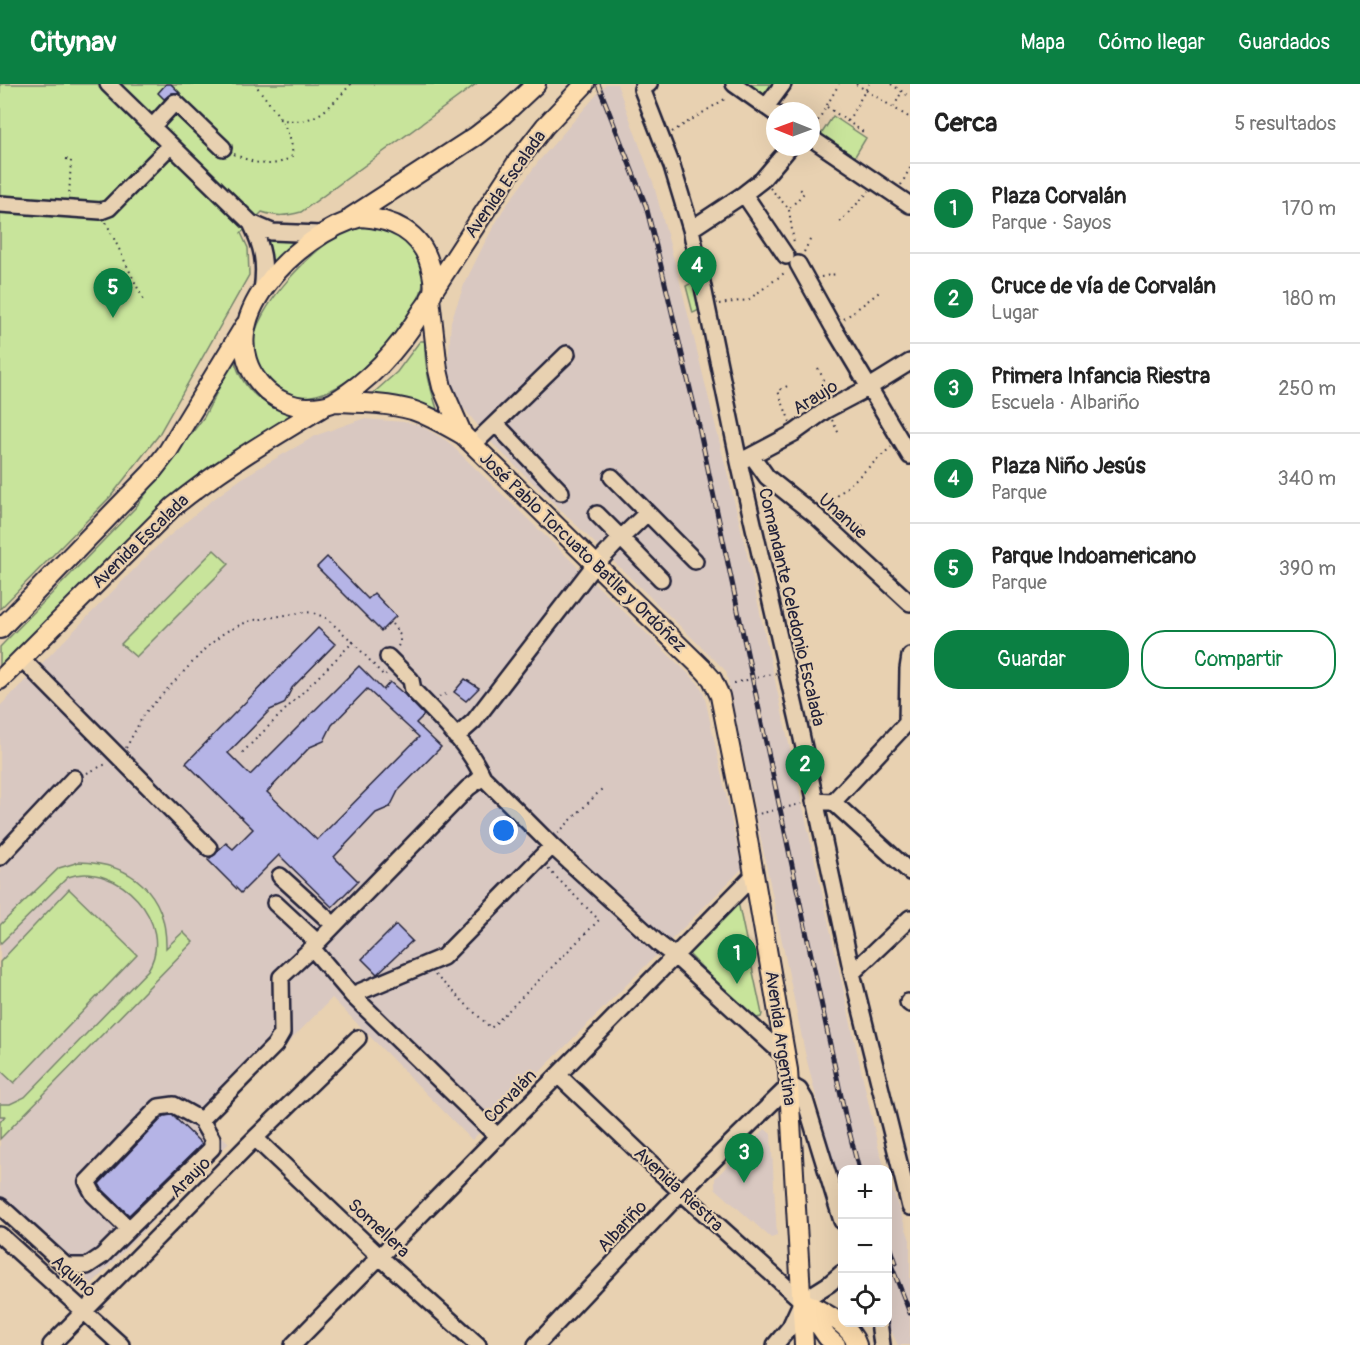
<!DOCTYPE html>
<html lang="es">
<meta charset="utf-8">
<style>
body{margin:0;font-family:Pangolin,sans-serif;background:#f2f2f2;color:#222}
.controls{position:absolute;right:18px;bottom:18px;display:grid;overflow:hidden;border-radius:12px;box-shadow:0 6px 24px #0002}
.controls button{width:54px;height:54px;display:grid;place-items:center;padding:0;border:0;border-bottom:2px solid #e0e0e0;background:#fff;color:#222;font:30px sans-serif}
.compass{position:absolute;left:766px;top:18px;width:54px;height:54px;border-radius:50%;background:#fff;box-shadow:0 6px 24px #0002;rotate:271deg}
.you{position:absolute;left:504px;top:747px;width:21px;height:21px;margin:-15px;border:4px solid #fff;border-radius:50%;background:#1a73e8;box-shadow:0 0 0 9px #1a73e833}
.badge{display:grid;place-items:center;width:39px;height:39px;border-radius:50%;background:#0b8043;color:#fff;font-size:20px;font-weight:700}
.pin{position:absolute;translate:-50% -50px;filter:drop-shadow(0 2px 3px #0008)}
.pin::after{content:'';position:absolute;top:32px;width:21px;height:18px;background:inherit;clip-path:polygon(0 0,100% 0,50% 100%)}
.list{margin:0;padding:0;list-style:none}
h2{display:flex;justify-content:space-between;align-items:center;height:78px;margin:0;padding:0 24px;font-size:26px}
h2 small{font-size:20px;font-weight:400;color:#767676}
.list li{display:grid;grid-template-columns:39px 1fr auto;gap:18px;align-items:center;box-sizing:border-box;height:90px;padding:0 24px;border-top:2px solid #e0e0e0}
.list b{display:block;font-size:22px;white-space:nowrap}
.list p{margin:0;font-size:20px;white-space:nowrap;color:#767676}
.list em{font-size:20px;font-style:normal;color:#767676}
.actions{display:flex;gap:12px;padding:18px 24px}
.actions a{flex:1;padding:14px 0;border:2px solid #0b8043;border-radius:24px;text-align:center;font-size:21px;color:#0b8043}
.actions .main{background:#0b8043;color:#fff}
.icon{flex:none;width:33px;height:33px;fill:none;stroke:currentColor;stroke-width:2;stroke-linecap:round;stroke-linejoin:round}
.map{position:relative;flex:none;width:910px;height:1261px;overflow:hidden}
header{display:flex;align-items:center;gap:36px;box-sizing:border-box;height:84px;padding:0 30px;background:#0b8043;color:#fff}
header strong{font-size:28px}
nav{display:flex;gap:33px;margin-inline-start:auto;font-size:21px}
main{display:flex}
aside{flex:1;background:#fff}
.map>svg:first-child{display:block}
.built{fill:#d9c8c1}
.green{fill:#c8e49b;stroke:#75836b;stroke-width:1.5}
.building{fill:#b5b4e6;stroke:#22223b;stroke-width:1.5;fill-rule:evenodd}
.lines{fill:none;stroke-linecap:round;stroke-linejoin:round}
.minor-casing{stroke:#22223b;stroke-width:20}
.major-casing{stroke:#22223b;stroke-width:22}
.path{stroke:#22223b;stroke-width:2;stroke-dasharray:1.5 4.5;stroke-linecap:butt}
.minor{stroke:#e8d1b1;stroke-width:15}
.major{stroke:#fddcac;stroke-width:18}
.rail-casing{stroke:#22223b;stroke-width:5}
.rail{stroke:#e8d1b1;stroke-width:3;stroke-dasharray:9;stroke-linecap:butt}
.path-bridge{stroke:#22223b;stroke-width:2;stroke-dasharray:1.5 4.5;stroke-linecap:butt}
.labels{text-anchor:middle;stroke-width:4.5;stroke-linejoin:round;paint-order:stroke}
.street-label{font-size:18px;fill:#22223b;stroke:#e8d1b1}
</style>
<header>
<strong>Citynav</strong>
<nav><a>Mapa</a><a>Cómo llegar</a><a>Guardados</a></nav>
</header>
<main>
<div class="map">
<svg width="910" height="1261" viewBox="0 0 910 1261">
<rect width="100%" height="100%" fill="#e8d1b1"/>
<filter id="ink" filterUnits="userSpaceOnUse"><feTurbulence type="fractalNoise" baseFrequency=".0167" numOctaves="2"/><feDisplacementMap in="SourceGraphic" scale="12" xChannelSelector="R" yChannelSelector="G"/><feConvolveMatrix kernelMatrix="1 2 1 2 8 2 1 2 1" color-interpolation-filters="sRGB"/></filter>
<g filter="url(#ink)">
<path class="built" d="M606 0H617L653 98 681 202 745 461 878 1062 885 1085 842 1086V1115L806 973 726 587 491 358 453 311 448 286 451 237 464 201 484 160 503 126 538 78Z
M362 335 406 338 419 341 447 357 698 599 703 607 707 623 742 785 472 1056 332 914 209 1040 229 1059 88 1204H81L0 1130V622L154 465 211 417 245 392 317 351Z
M765 1045 771 1050 777 1152 771 1154 715 1104V1094Z
M888 1094 910 1156V1261H898L887 1239Z"/>
<path class="green" d="M0 0H476L301 128C286 132 276 133 262 128L241 149 248 164 249 191 158 352 111 412 0 525Z
M741 0H774L763 16Z
M833 32 866 54 854 74 820 52Z
M381 142C406 150 426 170 423 199 422 211 414 222 408 231 386 265 340 319 295 312 275 309 271 304 261 287 256 278 253 271 253 261 253 226 314 162 345 148 356 143 369 143 381 142Z
M268 151 296 155 268 185 263 156Z
M702 193 708 222 693 229 686 202Z
M420 257H425C424 283 431 307 439 331 415 315 399 314 370 312L397 288Z
M234 275C244 310 263 320 296 332L202 389 165 418 0 585V563L136 423 204 333Z
M214 466 229 480 136 573 121 560Z
M79 778C132 779 167 809 166 864L183 848 193 858 0 1055V1038L5 1032H0V1020H10L25 1013 148 886C177 839 117 776 68 793L0 860V841L59 784Z
M69 805 137 871 14 999 0 986V878Z
M738 818 762 930 761 933 752 935 688 869Z"/>
<path class="building" d="M166 0H171L180 9H172L164 15 158 9Z
M327 473 368 515 374 509 396 532 381 547 317 483Z
M318 544 335 560 292 604 284 620 270 626 228 669 250 691 359 582 383 606 390 598 405 611 424 631 416 639 441 663 398 707 390 723 376 729 334 773 358 797 332 823 279 771 241 809 208 776 226 759 233 765 253 745 186 679ZM367 605 419 653 317 756 267 708 310 663 324 657 332 641Z
M465 595 479 604 466 617 454 608Z
M396 841 412 857 377 890 362 875Z
M172 1031 202 1060 129 1131 102 1105 99 1100 164 1032Z"/>
<g class="lines">
<defs>
<path id="minor" d="M108 0 251 139C263 164 266 179 262 207
M649 0 642 5 672 82 691 145 739 378 800 645 852 889 910 1123
M734 0 775 29
M766 23 783 0
M152 43 175 18 223 64
M811 54 910 121
M744 110 786 172
M0 120 101 127 109 124 171 61
M251 139 272 148 320 150
M691 145 744 110 762 96 790 63
M798 180 833 243 910 372
M496 340 561 408
M473 361 567 270
M752 372 767 393 816 432 910 519
M745 375 794 349 826 326 868 304 910 278
M612 393 695 477
M597 430 621 454 647 429
M21 574 209 764
M456 653 474 637 589 488 621 454 661 495
M483 693 552 762
M814 717 833 718 907 639 908 585 910 572
M833 718 910 788
M0 773 74 694
M280 792 334 841
M275 819 317 858
M312 864 352 911 443 873 552 762 659 860 676 873 787 974
M852 889 910 834
M352 911 498 1053
M908 918 910 920
M558 991 681 1108 802 1217
M201 1036 212 1055V1064L129 1145 94 1111 87 1098 159 1023 174 1021 201 1036 275 961 282 949 281 893 312 864 468 704 483 693C468 660 438 632 413 606L411 596 388 573
M255 1054 380 1173 478 1261
M0 1122 66 1182H87L102 1172 129 1145
M0 1151 121 1261
M879 1238 882 1261
M51 1261 255 1054 358 954
M293 1261 754 791
M536 1261 681 1108 790 1001 799 1006 805 1016 842 1137
M775 1261 790 1243 802 1217 829 1200 842 1189"/>
<path id="major" d="M351 133 476 52 503 31 536 0
M361 133C392 135 421 148 430 181 432 189 435 199 433 207 432 215 426 221 422 227 400 263 371 296 334 318 327 322 316 323 308 323 292 323 274 315 263 303 204 240 299 149 361 133Z
M433 207 517 78 545 42 585 0
M430 214 438 286 442 303 463 351
M334 318C360 319 387 319 412 326 430 332 447 342 463 351L703 585 712 595 720 612 744 733 788 986 804 1261
M0 545 151 389 168 367 245 241
M0 596 173 423C219 385 272 354 323 323
M802 1217C821 1227 850 1239 857 1261
M805 1221 827 1253 836 1261"/>
</defs>
<use href="#minor" class="minor-casing"/>
<use href="#major" class="major-casing"/>
<path class="path" d="M856 0 910 34
M891 0 910 13
M827 23 866 50
M894 23 902 7
M279 35C315 43 329 24 351 0
M848 37 869 0
M815 42 839 0
M672 48 728 13
M234 70C253 79 274 86 292 72 295 47 269 20 255 0
M66 75 71 76 69 113
M901 101 910 84
M770 104 789 125 804 109 799 104
M789 126 794 159
M106 138 143 215 146 214
M840 138 869 107
M804 168 811 154
M821 193 836 190
M719 220 748 216 787 187
M844 235 882 206
M818 284 831 310
M832 336 839 350
M790 338 778 307 791 300
M824 424 891 363
M854 451 864 439
M392 540 400 551V559L397 564
M353 558 384 592 386 590
M439 613 449 609
M810 639 827 630
M126 664 144 630 205 565 225 548 249 537 305 528 314 529 326 534 353 558 242 669
M87 689 106 680
M558 749 603 704
M435 891 491 944 599 836 548 785"/>
<use href="#minor" class="minor"/>
<use href="#major" class="major"/>
<defs>
<path id="rail" d="M598 0 646 122 661 182 698 338 845 1031 859 1086
M888 1156 896 1179
M888 1173 910 1229"/>
</defs>
<use href="#rail" class="rail-casing"/>
<use href="#rail" class="rail"/>
<path class="path-bridge" d="M734 599 777 589
M754 731 805 719"/>
</g>
</g>
<g class="labels">
<g class="street-label">
<text transform="translate(505 100) rotate(-55)" y="6">Avenida Escalada</text>
<text transform="translate(815 313) rotate(-32)" y="6">Araujo</text>
<text transform="translate(843 432) rotate(42)" y="6">Unanue</text>
<text transform="translate(140 457) rotate(-44)" y="6">Avenida Escalada</text>
<text transform="translate(583 468) rotate(44)" y="6">José Pablo Torcuato Batlle y Ordóñez</text>
<text transform="translate(792 523) rotate(77)" y="6">Comandante Celedonio Escalada</text>
<text transform="translate(781 954) rotate(82)" y="6">Avenida Argentina</text>
<text transform="translate(510 1012) rotate(-46)" y="6">Corvalán</text>
<text transform="translate(190 1093) rotate(-45)" y="6">Araujo</text>
<text transform="translate(679 1105) rotate(43)" y="6">Avenida Riestra</text>
<text transform="translate(622 1142) rotate(-47)" y="6">Albariño</text>
<text transform="translate(379 1144) rotate(43)" y="6">Somellera</text>
<text transform="translate(74 1192) rotate(42)" y="6">Aquino</text>
</g>
</g>
</svg>
<div class="controls">
<button>+</button>
<button>−</button>
<button><svg class="icon" aria-label="locate" viewBox="0 0 24 24"><circle cx="12" cy="12" r="6"/><path d="M12 2v4M12 18v4M2 12h4M18 12h4"/></svg></button>
</div>
<svg class="compass" viewBox="-18 -18 36 36"><path d="M0-13l5 13h-10z" fill="#e53935"/><path d="M0 13l5-13h-10z" fill="#767676"/></svg>
<div class="you"></div>
<div class="pin badge" style="left:737px;top:900px">1</div>
<div class="pin badge" style="left:805px;top:711px">2</div>
<div class="pin badge" style="left:744px;top:1099px">3</div>
<div class="pin badge" style="left:697px;top:212px">4</div>
<div class="pin badge" style="left:113px;top:234px">5</div>
</div>
<aside>
<h2>Cerca<small>5 resultados</small></h2>
<ul class="list">
<li><span class="badge">1</span><div><b>Plaza Corvalán</b><p>Parque · Sayos</p></div><em>170 m</em></li>
<li><span class="badge">2</span><div><b>Cruce de vía de Corvalán</b><p>Lugar</p></div><em>180 m</em></li>
<li><span class="badge">3</span><div><b>Primera Infancia Riestra</b><p>Escuela · Albariño</p></div><em>250 m</em></li>
<li><span class="badge">4</span><div><b>Plaza Niño Jesús</b><p>Parque</p></div><em>340 m</em></li>
<li><span class="badge">5</span><div><b>Parque Indoamericano</b><p>Parque</p></div><em>390 m</em></li>
</ul>
<div class="actions"><a class="main">Guardar</a><a>Compartir</a></div>
</aside>
</main>
